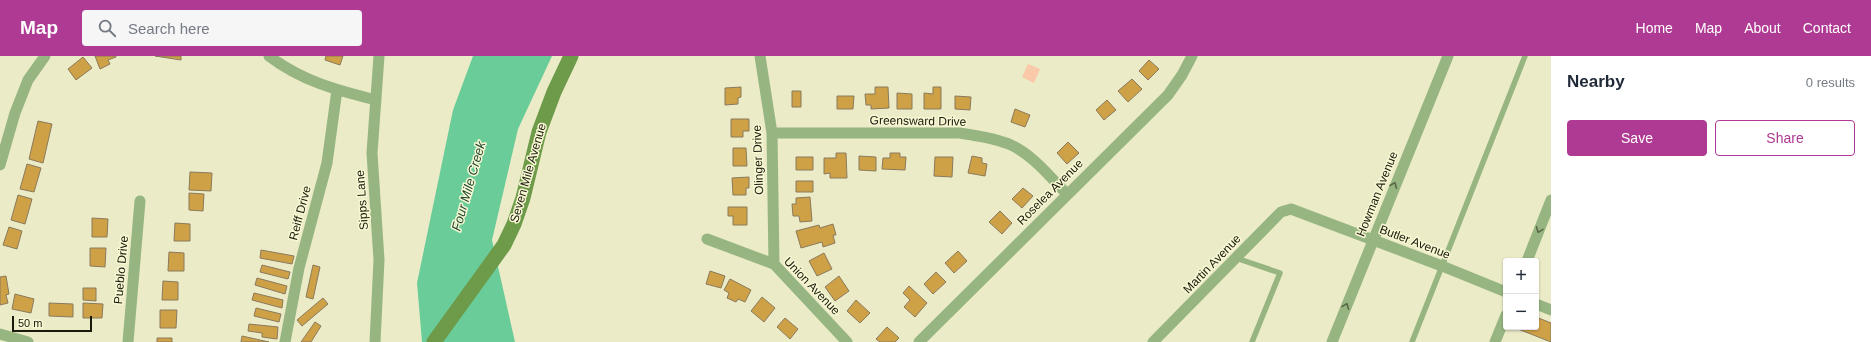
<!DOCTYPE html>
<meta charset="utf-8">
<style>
body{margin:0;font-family:Arial,sans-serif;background:#f6f6f7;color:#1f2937}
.controls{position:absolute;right:12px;bottom:12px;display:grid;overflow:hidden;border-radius:4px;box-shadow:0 1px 3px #0004}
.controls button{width:36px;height:36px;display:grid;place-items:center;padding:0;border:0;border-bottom:1px solid #e0e1e3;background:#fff;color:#1f2937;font:20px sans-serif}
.scale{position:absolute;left:12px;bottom:10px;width:80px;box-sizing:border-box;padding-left:4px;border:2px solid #19190c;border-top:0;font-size:11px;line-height:14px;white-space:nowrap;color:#19190c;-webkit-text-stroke:3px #f8f8d4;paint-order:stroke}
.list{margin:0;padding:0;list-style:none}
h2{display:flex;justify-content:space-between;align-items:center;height:52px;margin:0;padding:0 16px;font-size:17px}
h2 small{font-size:13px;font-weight:400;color:#747a83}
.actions{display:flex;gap:8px;padding:12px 16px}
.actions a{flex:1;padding:9px 0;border:1px solid #af3a93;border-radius:4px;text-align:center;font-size:14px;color:#af3a93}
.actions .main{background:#af3a93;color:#fff}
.icon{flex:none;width:22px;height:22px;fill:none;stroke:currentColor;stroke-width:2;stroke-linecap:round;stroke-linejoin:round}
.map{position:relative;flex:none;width:1551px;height:286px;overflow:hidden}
header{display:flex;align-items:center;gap:24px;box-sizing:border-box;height:56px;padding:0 20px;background:#af3a93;color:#fff}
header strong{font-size:19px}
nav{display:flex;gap:22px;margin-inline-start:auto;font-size:14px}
.search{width:280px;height:36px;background:#f6f6f7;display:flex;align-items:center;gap:10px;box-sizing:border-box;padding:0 14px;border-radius:4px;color:#747a83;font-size:15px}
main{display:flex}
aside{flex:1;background:#fff}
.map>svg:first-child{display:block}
.green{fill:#f9c9a9}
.water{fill:#6acc99}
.building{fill:#cfa147;stroke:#8a7a5c}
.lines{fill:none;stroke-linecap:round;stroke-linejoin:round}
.lane{stroke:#96b581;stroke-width:5.5}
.street{stroke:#96b581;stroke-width:11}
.secondary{stroke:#6d9b4a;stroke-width:15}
.oneway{stroke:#586746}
.labels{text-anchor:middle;stroke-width:3;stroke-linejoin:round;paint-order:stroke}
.street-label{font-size:12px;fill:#19190c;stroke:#f8f8d4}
.water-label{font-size:13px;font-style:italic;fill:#153f2b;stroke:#f8f8d4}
</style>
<header>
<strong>Map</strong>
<div class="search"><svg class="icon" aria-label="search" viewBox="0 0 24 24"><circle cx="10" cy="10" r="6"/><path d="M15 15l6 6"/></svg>Search here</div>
<nav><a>Home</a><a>Map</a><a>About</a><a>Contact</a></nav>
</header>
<main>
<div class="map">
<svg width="1551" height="286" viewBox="0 0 1551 286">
<rect width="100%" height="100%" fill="#ebebc7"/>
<path class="green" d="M1028 8 1040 13 1034 27 1022 21Z"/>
<path class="water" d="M473 0H552L518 73 492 184 515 286H422L417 227 453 54Z"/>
<path class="building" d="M95 0H116V1L108 4 110 8 100 13Z
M155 0H181V4Z
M326 0H343L340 9 325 4Z
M83 1 92 12 76 24 68 13Z
M1149 4 1159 13 1148 24 1139 15Z
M1132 23 1142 33 1128 46 1118 35Z
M741 31V41L738 42V48L725 49V32Z
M875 31H888L889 52 871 53V49H866L865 38H875Z
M933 31H941V53H924V37L933 38Z
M792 35H801V51H792Z
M897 37 912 38V53H897Z
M837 40H854L853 53H837Z
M955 40 971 41 970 54 955 53Z
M1107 44 1116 54 1104 64 1096 54Z
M1015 53 1030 59 1025 71 1011 66Z
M731 63H749V75H743V81H731Z
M38 65 52 68 43 107 29 103Z
M1068 86 1079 97 1067 108 1057 97Z
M733 92H746L747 110H733Z
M836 97H846L847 122H830V117L824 118V102H836Z
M890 97H900V101H906L905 114 882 113 883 102H890Z
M859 100 876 101V115L859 114Z
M972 100 982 102V107L987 108 985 120 968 117Z
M796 101H813V114H796Z
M935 101H953L952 121 934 120Z
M27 108 41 112 34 136 20 133Z
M190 116 212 117 211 135 189 134Z
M749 121V132H746V139H733L732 122Z
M796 125H813V136H796Z
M1023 132 1033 140 1022 152 1012 143Z
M189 137 204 138 203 155 189 154Z
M18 139 32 143 25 168 11 164Z
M810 141 812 165 800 166 799 160H793L792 148H796V142Z
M728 151H747V169H733V160H728Z
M1000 155 1012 167 1002 178 989 166Z
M92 162 108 163 107 181H92Z
M175 167 190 168V185H174Z
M833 168 836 179H833L835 187 823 191 822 186 801 192 796 175 819 169 820 172Z
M9 171 22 175 17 193 3 189Z
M90 192H106L105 211 90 210Z
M261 194 294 200 292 208 260 202Z
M958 195 967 205 954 217 945 207Z
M169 196 184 197V215H168Z
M824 197 832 213 817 220 809 205Z
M262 209 290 216 288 223 260 216Z
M313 209 320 211 313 243 306 241Z
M710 215 725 220 721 232 706 228Z
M936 216 946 226 933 238 924 228Z
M6 220 9 238 6 239 8 247 0 249V221Z
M839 220 849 235 835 245 825 231Z
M257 222 287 230 285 238 255 229Z
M730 223 751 234 745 246 738 243 736 246 727 242 729 237 724 234Z
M163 225 178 226V244H162Z
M909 230 927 247 915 261 904 251 910 244 903 237Z
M83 232H96V245L83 244Z
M254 237 283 244 282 252 252 244Z
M15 238 34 243 31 257 12 253Z
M762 241 775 252 764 266 751 255Z
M323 242 328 248 302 270 297 264Z
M856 244 870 257 860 267 847 255Z
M49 247 73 248V261L49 260Z
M83 247 103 248 102 262H83Z
M256 252 281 258 279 266 254 260Z
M160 254H177L176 272H160Z
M1536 261 1551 267V286L1513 271H1536Z
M785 262 798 273 790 283 777 271Z
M315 266 321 270 311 286H301Z
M249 268 278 271 277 283 262 281V277L248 275Z
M887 271 899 282 895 286H880L876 283Z
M242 280 269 286H241Z
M157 282H172V286H157Z"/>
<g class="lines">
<path class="lane" d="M1236 202 1280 217 1252 286
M1412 286 1525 0"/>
<path class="street" d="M269 0C302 25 336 34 376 44
M760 0 772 77 774 208
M772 77H960C977 80 995 82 1011 89 1033 99 1050 121 1067 138
M0 109 15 57 28 24 45 0
M707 183 774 208 847 286
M1527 205 1551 144
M1536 248 1551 254
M0 278 28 286
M128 286 140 145
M285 286 299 212 327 107 337 34
M375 286 379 204 372 97 379 0
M919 286 1168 39 1182 19 1192 0
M1153 286 1281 156 1291 153 1442 210 1506 236
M1332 286 1448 0
M1495 286 1506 259"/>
<path class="secondary" d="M434 286 504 189 514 168 523 142 539 76 554 36 571 0"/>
</g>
<defs><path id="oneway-chevron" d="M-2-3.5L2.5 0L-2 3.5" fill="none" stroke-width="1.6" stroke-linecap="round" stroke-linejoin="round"/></defs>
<g class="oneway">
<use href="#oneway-chevron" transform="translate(1394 129) rotate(-68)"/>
<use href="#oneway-chevron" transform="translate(1539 174) rotate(111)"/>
<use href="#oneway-chevron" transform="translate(1346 250) rotate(-69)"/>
</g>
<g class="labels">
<g class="street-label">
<text transform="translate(918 65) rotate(1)" y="4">Greensward Drive</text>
<text transform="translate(758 104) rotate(-92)" y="4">Olinger Drive</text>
<text transform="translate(528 117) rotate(-74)" y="4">Seven Mile Avenue</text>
<text transform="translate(1050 136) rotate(-45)" y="4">Roselea Avenue</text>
<text transform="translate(1377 138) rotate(-68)" y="4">Howman Avenue</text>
<text transform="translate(362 144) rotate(-94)" y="4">Sipps Lane</text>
<text transform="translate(300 157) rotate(-75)" y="4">Reiff Drive</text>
<text transform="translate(1415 186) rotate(21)" y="4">Butler Avenue</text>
<text transform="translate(1212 208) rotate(-46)" y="4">Martin Avenue</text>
<text transform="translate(121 214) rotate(-85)" y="4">Pueblo Drive</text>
<text transform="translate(812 230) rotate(46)" y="4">Union Avenue</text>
</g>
<g class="water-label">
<text transform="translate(468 130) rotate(-74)" y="5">Four Mile Creek</text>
</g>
</g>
</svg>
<div class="controls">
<button>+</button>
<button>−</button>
</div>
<div class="scale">50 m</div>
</div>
<aside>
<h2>Nearby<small>0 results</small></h2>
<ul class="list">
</ul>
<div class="actions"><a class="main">Save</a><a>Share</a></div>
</aside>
</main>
